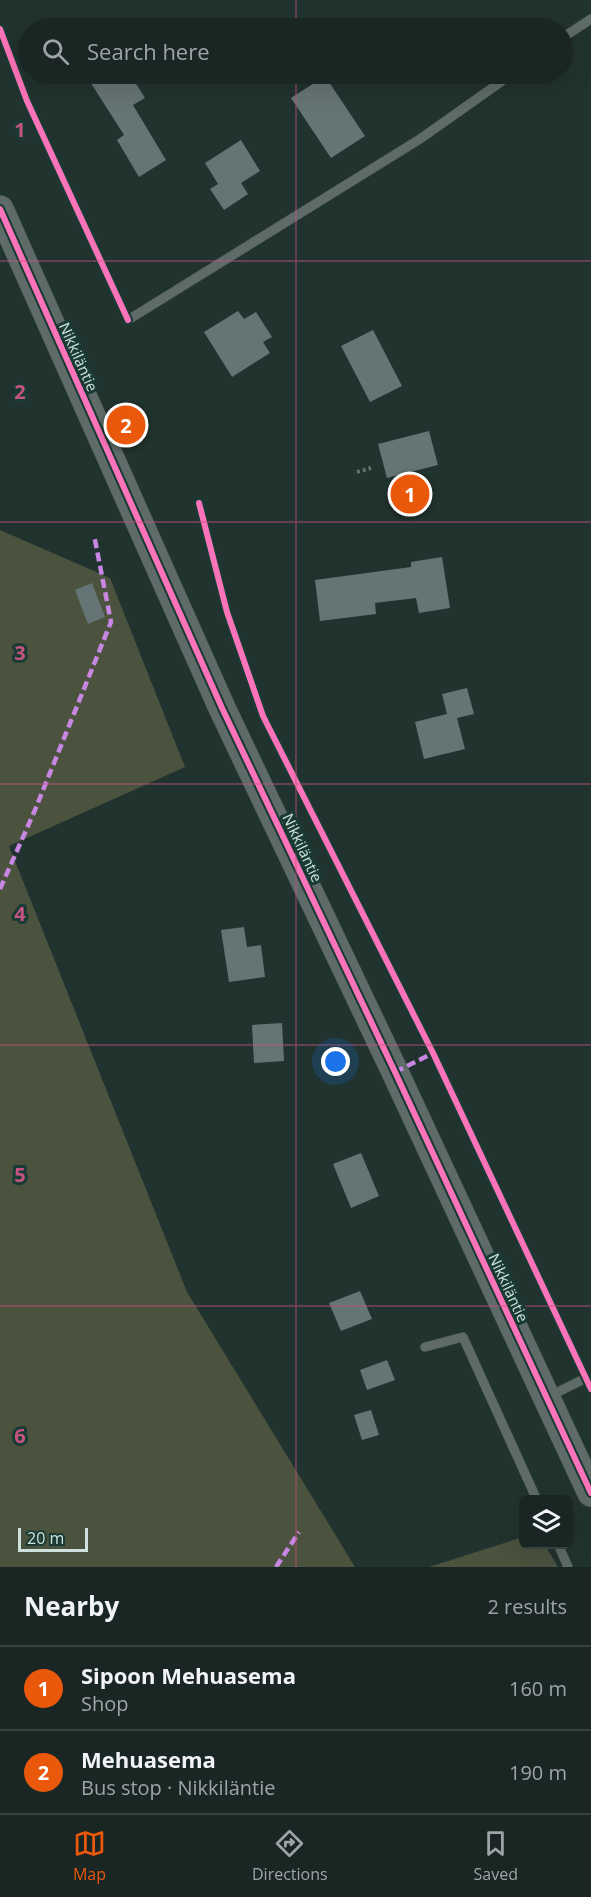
<!DOCTYPE html>
<meta charset="utf-8">
<style>
body{margin:0;font-family:"Open Sans",sans-serif;background:#263230;color:#f1f3f6}
.controls{position:absolute;right:18px;bottom:18px;display:grid;overflow:hidden;border-radius:9px;box-shadow:0 6px 24px #0002}
.controls button{width:54px;height:54px;display:grid;place-items:center;padding:0;border:0;border-bottom:2px solid #374341;background:#192623;color:#f1f3f6;font:30px sans-serif}
.scale{position:absolute;left:18px;bottom:15px;width:70px;box-sizing:border-box;padding-left:6px;border:3px solid #cfe1dc;border-top:0;font-size:16px;line-height:21px;white-space:nowrap;color:#cfe1dc;-webkit-text-stroke:4px #1a3a34;paint-order:stroke}
.you{position:absolute;left:336px;top:1062px;width:21px;height:21px;margin:-15px;border:4px solid #fff;border-radius:50%;background:#1a73e8;box-shadow:0 0 0 9px #1a73e833}
.badge{display:grid;place-items:center;width:39px;height:39px;border-radius:50%;background:#ea580c;color:#fff;font-size:20px;font-weight:700}
.pin{position:absolute;translate:-50% -50%;border:3px solid #fff;box-shadow:0 2px 6px #0006}
.list{margin:0;padding:0;list-style:none}
h2{display:flex;justify-content:space-between;align-items:center;height:78px;margin:0;padding:0 24px;font-size:26px}
h2 small{font-size:20px;font-weight:400;color:#9fa5a6}
.list li{display:grid;grid-template-columns:39px 1fr auto;gap:18px;align-items:center;box-sizing:border-box;height:84px;padding:0 24px;border-top:2px solid #374341}
.list b{display:block;font-size:22px;white-space:nowrap}
.list p{margin:0;font-size:20px;white-space:nowrap;color:#9fa5a6}
.list em{font-size:20px;font-style:normal;color:#9fa5a6}
.icon{flex:none;width:33px;height:33px;fill:none;stroke:currentColor;stroke-width:2;stroke-linecap:round;stroke-linejoin:round}
.map{position:relative;flex:none;width:591px;height:1567px;overflow:hidden}
.search{position:absolute;background:#192623;box-shadow:0 6px 24px #0002;left:18px;right:18px;top:18px;height:66px;display:flex;align-items:center;gap:15px;box-sizing:border-box;padding:0 21px;border-radius:33px;color:#9fa5a6;font-size:22px}
.sheet{height:246px;background:#192623}
nav{display:flex;justify-content:space-around;align-items:center;box-sizing:border-box;height:84px;border-top:2px solid #374341;background:#192623;font-size:16px;color:#9fa5a6}
nav a{display:grid;justify-items:center;gap:3px}
nav .on{color:#ea580c}
.map>svg:first-child{display:block}
.green{fill:#4b533f}
.building{fill:#657474}
.lines{fill:none;stroke-linecap:round;stroke-linejoin:round}
.lane-casing{stroke:#3e4e4a;stroke-width:10}
.secondary-casing{stroke:#3e4e4a;stroke-width:28}
.path{stroke:#64706d;stroke-width:4;stroke-dasharray:3 3;stroke-linecap:butt}
.lane{stroke:#5e6b68;stroke-width:9}
.secondary{stroke:#5e6b68;stroke-width:27}
.quiet{stroke:#c787e3;stroke-width:4.5;stroke-dasharray:9 4.5;stroke-linecap:butt}
.cycleway-casing{stroke:#1a3a34;stroke-width:10}
.cycleway{stroke:#fb73b8;stroke-width:6}
.grid{fill:none;stroke:#c65482;stroke-width:1.5;stroke-opacity:0.55}
.labels{text-anchor:middle;stroke-width:6;stroke-linejoin:round;paint-order:stroke}
.street-label{font-size:15px;fill:#cfe1dc;stroke:#1a3a34}
.grid-label{font-size:20px;text-anchor:middle;font-weight:bold;fill:#c65482;stroke:#1a3a34;stroke-width:6;stroke-linejoin:round;paint-order:stroke}
</style>
<div class="map">
<svg width="591" height="1567" viewBox="0 0 591 1567">
<rect width="100%" height="100%" fill="#21332f"/>
<path class="green" d="M0 530 110 578 185 767 9 846 187 1292 355 1567H0Z
M523 1537 524 1544 545 1545 558 1567H429Z"/>
<path class="building" d="M85 74H130L145 98 133 105 166 160 139 177 117 140 124 135Z
M325 76 365 136 331 158 291 98Z
M241 140 260 171 241 183 248 194 224 210 210 189 218 184 205 163Z
M238 311 244 319 256 312 272 337 263 342 270 353 232 377 204 332Z
M373 330 402 386 370 402 341 346Z
M429 431 438 465 387 478 378 444Z
M442 557 450 608 419 613 416 598 375 603 376 614 320 621 315 580 411 567V562Z
M92 583 105 617 88 624 75 590Z
M467 688 474 714 457 718 465 749 424 759 415 722 447 714 442 694Z
M244 927 247 947 261 945 265 977 229 982 221 930Z
M282 1023 284 1061 254 1063 252 1025Z
M361 1153 379 1196 351 1208 333 1164Z
M360 1291 372 1319 341 1331 329 1303Z
M387 1360 395 1380 367 1390 360 1370Z
M371 1410 379 1435 362 1440 354 1415Z"/>
<g class="lines">
<defs>
<path id="lane" d="M562 38 591 19
M128 320 420 139 512 74
M425 1347 463 1337 537 1500
M548 1397 586 1378
M558 1544 568 1567"/>
<path id="secondary" d="M0 209 222 708 395 1072 591 1493"/>
</defs>
<use href="#lane" class="lane-casing"/>
<use href="#secondary" class="secondary-casing"/>
<path class="path" d="M357 472 371 468"/>
<use href="#lane" class="lane"/>
<use href="#secondary" class="secondary"/>
<path class="quiet" d="M0 889 35 810 111 622 94 535
M395 1072 433 1053
M276 1567 299 1532"/>
<defs>
<path id="cycleway" d="M0 29 27 101 128 320
M0 209 222 708 395 1072 591 1493
M199 503 227 612 263 716 433 1053 591 1389"/>
</defs>
<use href="#cycleway" class="cycleway-casing"/>
<use href="#cycleway" class="cycleway"/>
</g>
<path class="grid" d="M296 0V28M296 74V1567M0 261H591M0 522H591M0 784H591M0 1045H591M0 1306H591"/>
<g class="labels">
<g class="street-label">
<text transform="translate(78 357) rotate(66)" y="5">Nikkiläntie</text>
<text transform="translate(302 848) rotate(65)" y="5">Nikkiläntie</text>
<text transform="translate(508 1288) rotate(65)" y="5">Nikkiläntie</text>
</g>
</g>
<g class="grid-label">
<text x="20" y="137">1</text>
<text x="20" y="399">2</text>
<text x="20" y="660">3</text>
<text x="20" y="921">4</text>
<text x="20" y="1182">5</text>
<text x="20" y="1443">6</text>
</g>
</svg>
<div class="controls">
<button><svg class="icon" aria-label="layers" viewBox="0 0 24 24"><path d="M12 4l9 5-9 5-9-5zM3 14l9 5 9-5"/></svg></button>
</div>
<div class="scale">20 m</div>
<div class="you"></div>
<div class="pin badge" style="left:410px;top:494px">1</div>
<div class="pin badge" style="left:126px;top:425px">2</div>
<div class="search"><svg class="icon" aria-label="search" viewBox="0 0 24 24"><circle cx="10" cy="10" r="6"/><path d="M15 15l6 6"/></svg>Search here</div>
</div>
<section class="sheet">
<h2>Nearby<small>2 results</small></h2>
<ul class="list">
<li><span class="badge">1</span><div><b>Sipoon Mehuasema</b><p>Shop</p></div><em>160 m</em></li>
<li><span class="badge">2</span><div><b>Mehuasema</b><p>Bus stop · Nikkiläntie</p></div><em>190 m</em></li>
</ul>
</section>
<nav>
<a class="on"><svg class="icon" aria-label="map" viewBox="0 0 24 24"><path d="M3 6l6-2 6 2 6-2v14l-6 2-6-2-6 2zM9 4v14M15 6v14"/></svg>Map</a>
<a><svg class="icon" aria-label="directions" viewBox="0 0 24 24"><path d="M12 3l9 9-9 9-9-9zM9 14v-3h6M13 9l2 2-2 2"/></svg>Directions</a>
<a><svg class="icon" aria-label="saved" viewBox="0 0 24 24"><path d="M7 4h10v16l-5-4-5 4z"/></svg>Saved</a>
</nav>
